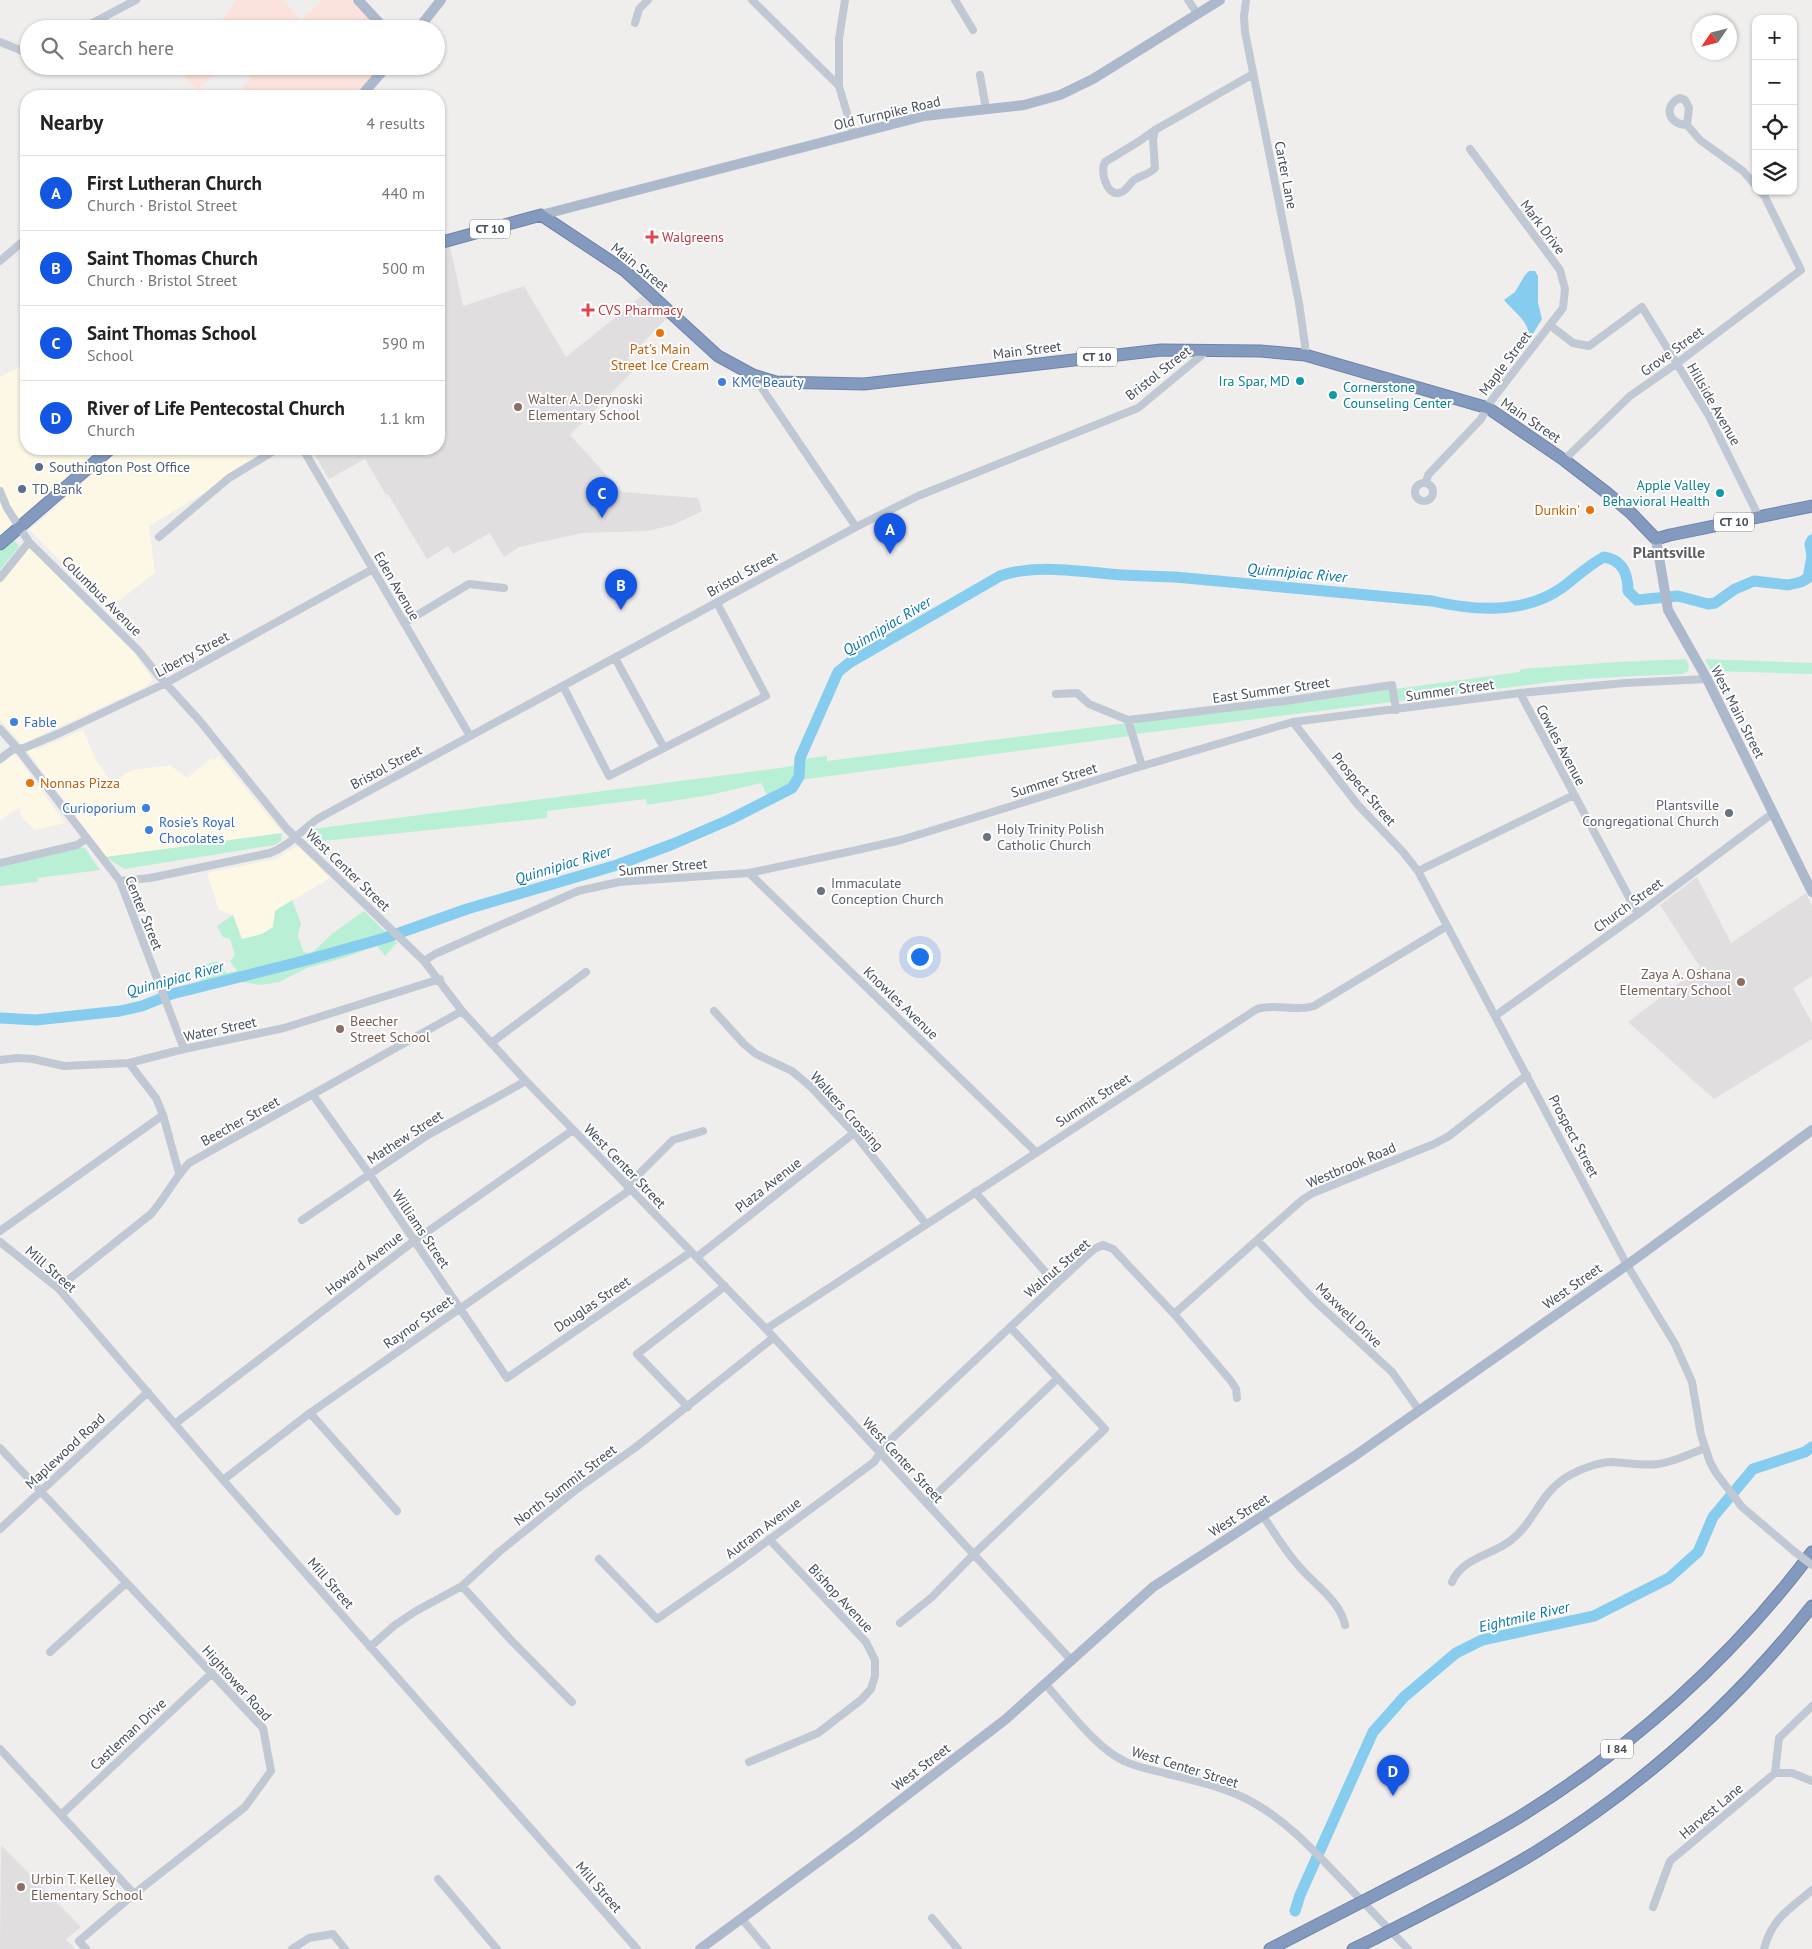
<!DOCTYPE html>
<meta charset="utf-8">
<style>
body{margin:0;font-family:"PT Sans",sans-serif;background:#f6f6f6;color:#222}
.controls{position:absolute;right:15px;top:15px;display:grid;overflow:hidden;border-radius:10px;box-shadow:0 1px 4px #0004}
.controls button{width:45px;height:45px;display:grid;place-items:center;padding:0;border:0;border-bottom:1px solid #e0e0e0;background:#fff;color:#222;font:25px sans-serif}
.compass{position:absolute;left:1692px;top:15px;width:45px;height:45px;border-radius:50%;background:#fff;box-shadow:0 1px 4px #0004;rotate:235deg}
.you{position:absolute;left:919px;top:956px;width:18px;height:18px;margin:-12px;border:4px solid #fff;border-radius:50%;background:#1a73e8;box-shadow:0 0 0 8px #1a73e833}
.badge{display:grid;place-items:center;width:32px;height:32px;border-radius:50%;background:#1356e3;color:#fff;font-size:16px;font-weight:700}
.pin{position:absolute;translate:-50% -41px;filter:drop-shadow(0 1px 2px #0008)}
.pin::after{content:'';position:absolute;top:26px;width:18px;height:15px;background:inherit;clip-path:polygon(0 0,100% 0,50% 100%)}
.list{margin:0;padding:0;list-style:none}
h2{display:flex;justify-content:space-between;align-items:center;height:65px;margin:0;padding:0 20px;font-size:21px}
h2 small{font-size:16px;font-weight:400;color:#767676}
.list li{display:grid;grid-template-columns:32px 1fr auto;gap:15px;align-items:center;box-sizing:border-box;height:75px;padding:0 20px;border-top:1px solid #e0e0e0}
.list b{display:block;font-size:19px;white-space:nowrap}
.list p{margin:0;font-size:16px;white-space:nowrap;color:#767676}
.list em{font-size:16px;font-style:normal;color:#767676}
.icon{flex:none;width:28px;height:28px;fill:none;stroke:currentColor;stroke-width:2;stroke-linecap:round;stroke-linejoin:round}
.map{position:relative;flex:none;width:1812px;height:1949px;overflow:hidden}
.search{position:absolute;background:#fff;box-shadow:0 1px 4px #0004;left:20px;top:20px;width:425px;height:55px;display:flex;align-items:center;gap:12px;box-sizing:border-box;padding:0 18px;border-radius:28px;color:#767676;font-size:19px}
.panel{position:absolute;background:#fff;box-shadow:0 1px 4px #0004;left:20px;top:90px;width:425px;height:365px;border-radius:20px}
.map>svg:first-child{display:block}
.commercial{fill:#fcf8e5}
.education{fill:#e1dedf}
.medical{fill:#fbe2dc}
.green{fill:#b9f0d5}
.water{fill:#85ccee}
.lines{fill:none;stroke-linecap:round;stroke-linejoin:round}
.river{stroke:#85ccee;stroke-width:11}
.highway-casing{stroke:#6e84aa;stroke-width:13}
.minor{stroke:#c0c8d3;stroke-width:8}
.major{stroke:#acb9cd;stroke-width:10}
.highway{stroke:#8399be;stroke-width:11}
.highway-bridge-casing{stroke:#6e84aa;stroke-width:13;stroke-linecap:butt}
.minor-bridge{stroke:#c0c8d3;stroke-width:8}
.highway-bridge{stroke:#8399be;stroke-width:11}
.health-dot{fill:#e0444e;stroke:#fff;stroke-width:2}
.food-dot{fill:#e8710a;stroke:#fff;stroke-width:2}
.culture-dot{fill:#0f9aa8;stroke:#fff;stroke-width:2}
.shop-dot{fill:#3f7fe0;stroke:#fff;stroke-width:2}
.education-dot{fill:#8d6e63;stroke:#fff;stroke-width:2}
.service-dot{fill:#5c6f8a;stroke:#fff;stroke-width:2}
.worship-dot{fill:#6b7280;stroke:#fff;stroke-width:2}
.labels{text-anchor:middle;stroke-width:4;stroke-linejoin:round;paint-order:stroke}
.shield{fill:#fff;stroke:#7d838c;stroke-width:1}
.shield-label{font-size:12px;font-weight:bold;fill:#454e5b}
.street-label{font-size:14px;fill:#454e5b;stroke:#fff}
.health-label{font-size:14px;fill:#be3a42;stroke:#fff;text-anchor:start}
.food-label{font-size:14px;fill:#c56008;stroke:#fff}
.culture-label{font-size:14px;fill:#0d838f;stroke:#fff;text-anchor:end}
.shop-label{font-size:14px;fill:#366cbe;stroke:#fff;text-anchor:start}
.education-label{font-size:14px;fill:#785e54;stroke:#fff;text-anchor:start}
.service-label{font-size:14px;fill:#4e5e75;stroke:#fff;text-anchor:start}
.worship-label{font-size:14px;fill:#5b616d;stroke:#fff;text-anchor:start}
.water-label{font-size:15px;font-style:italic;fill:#0876ab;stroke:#fff}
.quarter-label{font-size:16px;font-weight:bold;fill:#5a5c62;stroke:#fff}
</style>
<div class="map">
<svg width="1812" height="1949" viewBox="0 0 1812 1949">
<rect width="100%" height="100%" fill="#f0eded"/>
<path class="commercial" d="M26 361V449H100L0 536V377L14 370Z
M120 449H277L149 526 155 573 108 609 30 530Z
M29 547 134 653 153 680 145 687 22 744 0 720V578Z
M83 730 96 760 107 776 113 781 132 770 170 765 187 778 212 758 214 760 219 756 282 833 106 857 28 752 31 748 38 749Z
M15 754 65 823 35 830 22 818 19 808 0 820V765Z
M295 847 300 848 330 878 275 911 273 927 262 934 242 940 233 915 219 910 207 873 276 859Z"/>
<path class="education" d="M450 246 463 306 524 286 566 357 643 295 667 318 628 358 637 367 570 435 622 492 698 498 702 511 673 525 647 531 582 533 519 547 504 557 490 533 453 554 448 546 427 559 388 494 386 495 365 459 329 479 311 449H439V249Z
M1697 877 1731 943 1806 893 1812 906V976L1793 988 1812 1023V1039L1714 1099 1628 1022 1700 967 1660 905Z
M1 1845 81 1927 66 1939 75 1949H0Z"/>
<path class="medical" d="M235 0H282L301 20 322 0H351L379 29H217Z
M175 66H224L197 90Z
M248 66H381L355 96H240L241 90 250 79Z"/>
<path class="green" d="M15 541 19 547 0 570V552L12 542Z
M1686 659 1689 666 1688 671 1683 674 1615 677 1559 681 1136 734 1133 722 1394 687 1395 689 1520 672V670L1522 669 1617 662Z
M1705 659 1812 663V674L1711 671Z
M1127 723 1131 736 792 781V787L779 793 777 789 767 795 761 783 710 795 647 805 646 799 547 811V818L313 842 312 829 780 768 798 765 801 759 827 756V761Z
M282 833 281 841 275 845 124 869 106 857Z
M84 847 100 870 37 878 38 881 36 882 0 886V867Z
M292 900 301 923 298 936 303 951 307 953 314 951 333 933 364 911 397 943 385 956 377 946 343 958 307 968 279 982 261 985 234 981 172 999 168 991 201 983 199 974C205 964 208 961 220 962L226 973 237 971 230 961 235 955 230 939 223 937 217 926 233 915 242 939 262 934 273 927 275 911Z"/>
<path class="water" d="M1529 271H1535L1538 276V303L1542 319 1531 337 1529 336C1528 320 1514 312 1504 300L1515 292 1525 275Z"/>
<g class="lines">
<path class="river" d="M0 1018 36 1020 120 1011 142 1006 172 994 303 961 385 938 467 909 617 865 673 844 731 819 792 788 799 777 800 758 838 672 849 663 1000 576C1034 564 1074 571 1110 574 1131 576 1153 576 1175 577L1432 601C1475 611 1526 614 1563 587 1578 576 1587 566 1604 557 1622 560 1628 573 1628 591L1637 600 1678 596 1708 604 1715 603 1735 589 1754 581 1788 585 1801 582 1808 578 1812 556 1810 544 1812 540
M1295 1911 1300 1895 1373 1732 1404 1697 1456 1653 1482 1640 1594 1616 1669 1578 1698 1552 1713 1517 1753 1469 1805 1452 1812 1447"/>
<defs>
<path id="highway" d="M439 243 541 215 624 270 718 356 753 375 776 382 864 384 1161 350 1260 351 1305 355 1488 408 1564 460 1607 493 1631 513 1656 539 1670 535 1812 506
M0 544 110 449
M1379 1893C1425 1869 1471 1846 1516 1819 1629 1750 1732 1659 1812 1552
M1405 1923C1450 1900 1496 1877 1539 1850 1643 1785 1736 1702 1812 1606
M1270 1949 1344 1911
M1353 1949 1374 1939"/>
</defs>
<use href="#highway" class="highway-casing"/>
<path class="minor" d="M752 0 839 86
M845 0 839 39V86L853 134
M955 0 973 30
M1188 0 1197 13
M1246 0 1244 17 1245 32 1299 303 1305 345V355
M635 23 639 9 648 0
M81 29 136 0
M0 42 25 52H29
M980 75 986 109
M1687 125 1689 108 1685 100 1680 98C1662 106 1669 125 1687 125L1700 140 1743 171 1756 186
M1155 130 1153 140 1155 168C1149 175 1141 175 1134 180 1129 184 1126 192 1119 193 1106 195 1100 171 1105 162L1138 142 1155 130 1253 74
M0 261 21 243 26 249
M1551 326 1573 343 1589 346 1642 307 1709 416 1759 517
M753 375 856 527
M303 449 470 736
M1564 460 1630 396 1676 364 1801 270 1765 197 1760 191
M1415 492a9 9 0 1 1 18 0a9 9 0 1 1-18 0Z
M1426 483 1428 475 1481 419 1491 401 1563 308 1565 289 1560 270 1470 149
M0 491 7 508 29 542 138 650 158 675 199 720 287 829 424 961 462 1011 526 1081 766 1329 1072 1661
M159 537 229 478 277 449
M0 578 29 542
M404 623 469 584 504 588
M615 658 664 748
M563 686 609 776 766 696 717 603
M1520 693 1638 914
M1056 694 1077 693 1089 704 1128 720 1285 701 1392 685 1396 710
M1128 720 1142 766
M1293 722 1358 805 1403 852 1418 871 1627 1265 1675 1344 1692 1382 1701 1435 1710 1462 1716 1473 1742 1507 1795 1552
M0 729 18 749 120 881 184 1049
M0 759 12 750 24 748 62 732 166 683 373 569
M0 863 77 845 86 839
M1418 871 1574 795
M749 873 1036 1152
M120 881 150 878 270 853C290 846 302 829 319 818L856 527 918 496 1138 408 1208 350
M424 961 435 954 578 891 619 882 749 873 857 850 901 840 1142 766 1293 722 1520 693 1625 683 1707 679
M714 1011 744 1044 756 1054 792 1071 811 1087 854 1133 926 1224
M1495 1016 1638 914 1773 813
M491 1043 586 972
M0 1060 18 1058 33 1059 64 1066 129 1063 184 1049 284 1028 440 979
M129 1063 156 1098 163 1115 179 1173
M313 1095 370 1175 507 1378 691 1252
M627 1186 673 1140 703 1131
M975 1192 1056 1284
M302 1220 428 1135 526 1081
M0 1231 163 1115
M1257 1240 1315 1301 1392 1372 1419 1410
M0 1242 58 1288 223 1480 637 1949
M697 1257 854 1133
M58 1288 151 1214C165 1198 174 1179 189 1163L462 1011
M1174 1314 1302 1200 1313 1193 1434 1144 1449 1136 1527 1075
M766 1329 1257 1009C1277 1003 1294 1012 1314 1006L1447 926
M688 1407 637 1354 725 1286
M310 1413 397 1511
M176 1423 414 1241 573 1130
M0 1448 263 1728 271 1771 245 1807 134 1894 79 1941 86 1949
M223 1480 310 1413 630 1190
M927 1503 1058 1378
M1263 1516C1274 1532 1284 1549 1297 1564 1312 1583 1340 1600 1345 1625
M0 1529 148 1392
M599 1559 657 1619 735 1565 874 1462 885 1445 1056 1284 1094 1249 1103 1245 1113 1249 1174 1314 1231 1381 1236 1389 1237 1398
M1452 1582C1462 1558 1492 1555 1510 1541 1535 1523 1540 1490 1572 1474 1583 1468 1600 1462 1612 1462 1629 1463 1640 1466 1658 1464 1674 1462 1690 1454 1705 1448
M462 1586 510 1639 572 1702
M900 1623 932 1597 974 1554 1105 1429 1010 1327
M370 1647 395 1625 416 1611 462 1586 499 1552 577 1489 636 1447 773 1338
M50 1652 126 1583
M1046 1685C1067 1708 1096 1748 1124 1761 1138 1768 1154 1770 1168 1774 1197 1781 1228 1788 1254 1803 1288 1822 1313 1850 1340 1878 1362 1901 1385 1925 1408 1949
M0 1749 134 1894
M749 1762 818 1733 861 1700 871 1689 875 1676V1660L866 1642 769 1539
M1775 1773 1779 1738 1812 1706
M62 1814 212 1673
M438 1879 497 1949
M1653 1907 1670 1861 1775 1773H1792L1812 1781
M741 1918 767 1949
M932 1918 958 1949
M292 1949 309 1938 333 1934 345 1949
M1764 1949C1772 1918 1789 1910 1812 1890"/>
<path class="major" d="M358 0 385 29
M418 29 441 0
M361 96 387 66
M541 215 924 116 1024 105 1060 95 1093 79 1220 0
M1656 539 1668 610 1707 679 1812 892
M700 1949 855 1835 1006 1719 1153 1587 1353 1457 1627 1265 1812 1130"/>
<use href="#highway" class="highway"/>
<defs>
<path id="highway-bridge" d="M1344 1911 1379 1893
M1374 1939 1405 1923"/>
</defs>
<use href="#highway-bridge" class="highway-bridge-casing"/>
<path class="minor-bridge" d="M1795 1552 1812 1565"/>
<use href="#highway-bridge" class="highway-bridge"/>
</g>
<g class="health-dot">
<path d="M649.5 229.5h5v5h5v5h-5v5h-5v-5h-5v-5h5z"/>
<path d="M585.5 302.5h5v5h5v5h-5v5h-5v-5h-5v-5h5z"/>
</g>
<g class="food-dot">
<circle cx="660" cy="333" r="5"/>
<circle cx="1590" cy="510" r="5"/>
<circle cx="30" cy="783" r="5"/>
</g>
<g class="culture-dot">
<circle cx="1300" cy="381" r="5"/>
<circle cx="1333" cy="395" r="5"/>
<circle cx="1720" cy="493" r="5"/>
</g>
<g class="shop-dot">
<circle cx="722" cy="382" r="5"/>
<circle cx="14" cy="722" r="5"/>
<circle cx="146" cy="808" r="5"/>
<circle cx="149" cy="830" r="5"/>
</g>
<g class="education-dot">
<circle cx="518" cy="407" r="5"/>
<circle cx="1741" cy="982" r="5"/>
<circle cx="340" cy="1029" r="5"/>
<circle cx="21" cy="1887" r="5"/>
</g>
<g class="service-dot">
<circle cx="39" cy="467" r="5"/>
<circle cx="22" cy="489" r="5"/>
</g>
<g class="worship-dot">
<circle cx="1729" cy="813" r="5"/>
<circle cx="987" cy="837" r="5"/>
<circle cx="821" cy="891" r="5"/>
</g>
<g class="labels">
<g class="shield">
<rect x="470" y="219.5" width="40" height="19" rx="4"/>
<rect x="1077" y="347.5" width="40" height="19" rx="4"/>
<rect x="1714" y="512.5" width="40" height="19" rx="4"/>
<rect x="1601" y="1739.5" width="32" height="19" rx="4"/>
</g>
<g class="shield-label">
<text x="490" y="233">CT 10</text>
<text x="1097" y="361">CT 10</text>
<text x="1734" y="526">CT 10</text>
<text x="1617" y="1753">I 84</text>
</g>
<g class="street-label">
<text transform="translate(887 113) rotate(-13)" y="5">Old Turnpike Road</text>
<text transform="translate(1286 175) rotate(79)" y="5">Carter Lane</text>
<text transform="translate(1543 227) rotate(53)" y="5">Mark Drive</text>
<text transform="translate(640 267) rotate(39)" y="5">Main Street</text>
<text transform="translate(1027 350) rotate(-7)" y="5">Main Street</text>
<text transform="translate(1672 351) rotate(-36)" y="5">Grove Street</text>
<text transform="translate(1505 363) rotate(-53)" y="5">Maple Street</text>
<text transform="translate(1158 373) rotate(-38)" y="5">Bristol Street</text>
<text transform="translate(1714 404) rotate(60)" y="5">Hillside Avenue</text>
<text transform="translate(1531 420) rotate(34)" y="5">Main Street</text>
<text transform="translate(742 574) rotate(-29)" y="5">Bristol Street</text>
<text transform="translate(397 586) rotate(60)" y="5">Eden Avenue</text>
<text transform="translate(102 596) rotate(45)" y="5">Columbus Avenue</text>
<text transform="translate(192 654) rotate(-28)" y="5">Liberty Street</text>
<text transform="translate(1271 690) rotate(-8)" y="5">East Summer Street</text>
<text transform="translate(1450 690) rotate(-8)" y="5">Summer Street</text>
<text transform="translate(1738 712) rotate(63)" y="5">West Main Street</text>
<text transform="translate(1561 745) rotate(62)" y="5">Cowles Avenue</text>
<text transform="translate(386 767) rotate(-28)" y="5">Bristol Street</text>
<text transform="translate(1054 780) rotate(-17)" y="5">Summer Street</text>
<text transform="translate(1364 789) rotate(50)" y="5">Prospect Street</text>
<text transform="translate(663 867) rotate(-5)" y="5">Summer Street</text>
<text transform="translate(348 870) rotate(44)" y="5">West Center Street</text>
<text transform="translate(1628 905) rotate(-36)" y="5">Church Street</text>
<text transform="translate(144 913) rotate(68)" y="5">Center Street</text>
<text transform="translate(901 1003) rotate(44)" y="5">Knowles Avenue</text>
<text transform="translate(220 1029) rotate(-12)" y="5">Water Street</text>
<text transform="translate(1093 1100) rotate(-33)" y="5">Summit Street</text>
<text transform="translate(847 1111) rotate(48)" y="5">Walkers Crossing</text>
<text transform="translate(240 1121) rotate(-29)" y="5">Beecher Street</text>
<text transform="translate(1574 1136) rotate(62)" y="5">Prospect Street</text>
<text transform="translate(405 1137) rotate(-33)" y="5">Mathew Street</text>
<text transform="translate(1351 1165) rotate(-23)" y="5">Westbrook Road</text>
<text transform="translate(625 1166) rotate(46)" y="5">West Center Street</text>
<text transform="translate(768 1185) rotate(-38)" y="5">Plaza Avenue</text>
<text transform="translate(421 1229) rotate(56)" y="5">Williams Street</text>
<text transform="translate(364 1263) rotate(-38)" y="5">Howard Avenue</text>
<text transform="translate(1057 1268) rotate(-41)" y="5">Walnut Street</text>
<text transform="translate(51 1269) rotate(41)" y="5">Mill Street</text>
<text transform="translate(1572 1286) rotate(-35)" y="5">West Street</text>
<text transform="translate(592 1304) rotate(-34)" y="5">Douglas Street</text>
<text transform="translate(1349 1315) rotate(44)" y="5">Maxwell Drive</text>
<text transform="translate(418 1322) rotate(-35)" y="5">Raynor Street</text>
<text transform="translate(65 1451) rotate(-43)" y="5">Maplewood Road</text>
<text transform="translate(903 1460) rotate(47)" y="5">West Center Street</text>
<text transform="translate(565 1485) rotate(-37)" y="5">North Summit Street</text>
<text transform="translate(1239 1515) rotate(-32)" y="5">West Street</text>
<text transform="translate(763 1528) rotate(-37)" y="5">Autram Avenue</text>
<text transform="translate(331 1583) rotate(49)" y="5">Mill Street</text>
<text transform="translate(841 1598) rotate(47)" y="5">Bishop Avenue</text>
<text transform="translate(237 1683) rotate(48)" y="5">Hightower Road</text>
<text transform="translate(128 1734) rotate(-43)" y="5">Castleman Drive</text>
<text transform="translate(921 1767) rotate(-37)" y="5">West Street</text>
<text transform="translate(1185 1767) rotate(17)" y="5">West Center Street</text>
<text transform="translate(1711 1811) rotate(-40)" y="5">Harvest Lane</text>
<text transform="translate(599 1887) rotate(49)" y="5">Mill Street</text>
</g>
<g class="health-label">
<text x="662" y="242">Walgreens</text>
<text x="598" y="315">CVS Pharmacy</text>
</g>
<g class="food-label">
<text x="660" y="354">Pat's Main<tspan x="660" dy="16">Street Ice Cream</tspan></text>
<text x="1580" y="515" text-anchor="end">Dunkin'</text>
<text x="40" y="788" text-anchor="start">Nonnas Pizza</text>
</g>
<g class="culture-label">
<text x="1290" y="386">Ira Spar, MD</text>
<text x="1343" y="392" text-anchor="start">Cornerstone<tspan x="1343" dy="16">Counseling Center</tspan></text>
<text x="1710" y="490">Apple Valley<tspan x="1710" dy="16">Behavioral Health</tspan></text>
</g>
<g class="shop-label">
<text x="732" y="387">KMC Beauty</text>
<text x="24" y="727">Fable</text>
<text x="136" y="813" text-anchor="end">Curioporium</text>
<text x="159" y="827">Rosie’s Royal<tspan x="159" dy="16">Chocolates</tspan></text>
</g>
<g class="education-label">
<text x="528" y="404">Walter A. Derynoski<tspan x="528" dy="16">Elementary School</tspan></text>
<text x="1731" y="979" text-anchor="end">Zaya A. Oshana<tspan x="1731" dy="16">Elementary School</tspan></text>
<text x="350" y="1026">Beecher<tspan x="350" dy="16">Street School</tspan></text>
<text x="31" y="1884">Urbin T. Kelley<tspan x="31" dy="16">Elementary School</tspan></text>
</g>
<g class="service-label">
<text x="49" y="472">Southington Post Office</text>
<text x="32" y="494">TD Bank</text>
</g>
<g class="worship-label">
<text x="1719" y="810" text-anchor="end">Plantsville<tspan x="1719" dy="16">Congregational Church</tspan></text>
<text x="997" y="834">Holy Trinity Polish<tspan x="997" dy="16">Catholic Church</tspan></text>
<text x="831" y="888">Immaculate<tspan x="831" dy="16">Conception Church</tspan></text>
</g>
<g class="water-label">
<text transform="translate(1297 573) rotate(5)" y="5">Quinnipiac River</text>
<text transform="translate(887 626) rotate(-31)" y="5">Quinnipiac River</text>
<text transform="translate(563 865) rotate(-17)" y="5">Quinnipiac River</text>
<text transform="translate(175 979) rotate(-15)" y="5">Quinnipiac River</text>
<text transform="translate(1524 1617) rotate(-13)" y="5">Eightmile River</text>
</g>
<g class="quarter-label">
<text x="1669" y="558">Plantsville</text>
</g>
</g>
</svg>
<div class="controls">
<button>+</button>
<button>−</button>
<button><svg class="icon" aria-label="locate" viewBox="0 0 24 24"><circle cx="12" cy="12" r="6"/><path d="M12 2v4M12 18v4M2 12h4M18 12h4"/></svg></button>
<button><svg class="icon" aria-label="layers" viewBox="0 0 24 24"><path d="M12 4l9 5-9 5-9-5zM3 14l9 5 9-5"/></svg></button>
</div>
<svg class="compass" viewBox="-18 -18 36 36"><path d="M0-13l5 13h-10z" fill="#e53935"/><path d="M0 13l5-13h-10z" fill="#767676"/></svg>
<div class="you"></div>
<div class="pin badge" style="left:890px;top:554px">A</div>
<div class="pin badge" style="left:621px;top:610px">B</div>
<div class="pin badge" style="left:602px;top:518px">C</div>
<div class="pin badge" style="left:1393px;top:1796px">D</div>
<div class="search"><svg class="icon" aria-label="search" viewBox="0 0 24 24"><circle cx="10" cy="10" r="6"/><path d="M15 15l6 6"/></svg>Search here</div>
<section class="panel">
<h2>Nearby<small>4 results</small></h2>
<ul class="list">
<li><span class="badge">A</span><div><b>First Lutheran Church</b><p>Church · Bristol Street</p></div><em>440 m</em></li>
<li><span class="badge">B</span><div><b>Saint Thomas Church</b><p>Church · Bristol Street</p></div><em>500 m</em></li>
<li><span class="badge">C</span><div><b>Saint Thomas School</b><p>School</p></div><em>590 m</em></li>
<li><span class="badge">D</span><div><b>River of Life Pentecostal Church</b><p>Church</p></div><em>1.1 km</em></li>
</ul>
</section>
</div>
